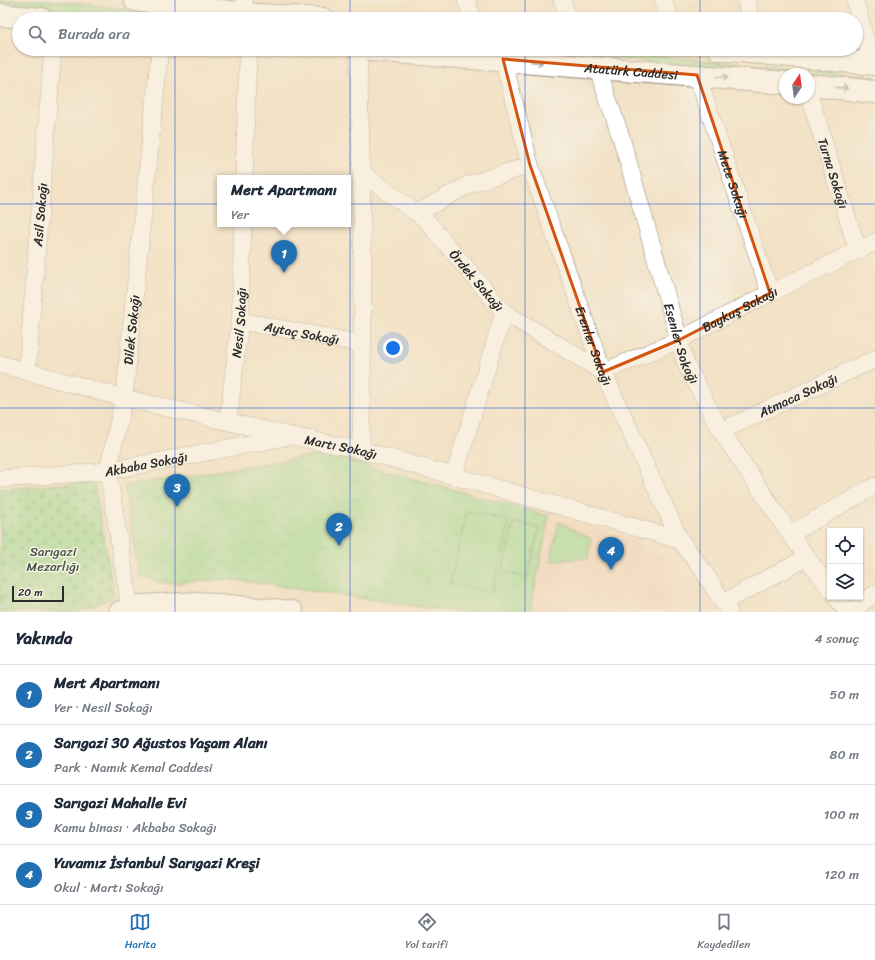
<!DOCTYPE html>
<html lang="tr">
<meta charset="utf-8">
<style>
body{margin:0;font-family:Sriracha,sans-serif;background:#f2f2f3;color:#1f2937}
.controls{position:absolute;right:12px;bottom:12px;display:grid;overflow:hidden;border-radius:0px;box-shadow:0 1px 3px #0004}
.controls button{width:36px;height:36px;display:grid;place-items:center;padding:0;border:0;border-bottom:1px solid #e0e1e3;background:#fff;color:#1f2937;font:20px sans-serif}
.compass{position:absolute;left:779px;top:68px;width:36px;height:36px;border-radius:50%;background:#fff;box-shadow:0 1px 3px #0004;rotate:13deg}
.scale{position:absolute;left:12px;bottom:10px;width:52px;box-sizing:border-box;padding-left:4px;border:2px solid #2b2b2b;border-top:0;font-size:11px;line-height:14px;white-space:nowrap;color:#2b2b2b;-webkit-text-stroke:3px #f7f3e8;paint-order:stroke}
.you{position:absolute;left:393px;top:348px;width:14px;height:14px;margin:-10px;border:3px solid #fff;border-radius:50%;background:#1a73e8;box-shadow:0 0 0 6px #1a73e833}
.badge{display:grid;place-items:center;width:26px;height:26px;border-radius:50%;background:#1f6fb2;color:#fff;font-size:13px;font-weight:700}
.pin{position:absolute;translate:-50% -33px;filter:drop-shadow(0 1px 2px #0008)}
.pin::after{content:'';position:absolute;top:21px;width:14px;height:12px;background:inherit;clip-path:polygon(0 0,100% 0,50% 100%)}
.popup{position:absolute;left:217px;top:175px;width:134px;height:52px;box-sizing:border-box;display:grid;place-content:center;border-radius:0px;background:#fff;filter:drop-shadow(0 1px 3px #0005);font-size:13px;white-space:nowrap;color:#747a83}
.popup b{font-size:15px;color:#1f2937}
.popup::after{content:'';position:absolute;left:50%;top:100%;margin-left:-8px;border:8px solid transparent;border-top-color:#fff}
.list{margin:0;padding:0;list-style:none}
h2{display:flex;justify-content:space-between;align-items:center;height:52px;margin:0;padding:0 16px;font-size:17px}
h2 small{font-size:13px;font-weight:400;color:#747a83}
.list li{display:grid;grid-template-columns:26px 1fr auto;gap:12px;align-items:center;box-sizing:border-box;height:60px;padding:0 16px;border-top:1px solid #e0e1e3}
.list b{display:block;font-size:15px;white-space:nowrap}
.list p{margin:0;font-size:13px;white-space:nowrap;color:#747a83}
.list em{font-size:13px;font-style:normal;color:#747a83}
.icon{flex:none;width:22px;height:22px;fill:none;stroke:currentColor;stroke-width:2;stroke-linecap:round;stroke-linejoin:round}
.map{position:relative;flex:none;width:875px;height:612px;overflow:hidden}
.search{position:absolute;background:#fff;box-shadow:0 1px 3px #0004;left:12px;right:12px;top:12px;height:44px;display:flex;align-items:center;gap:10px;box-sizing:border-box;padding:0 14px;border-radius:22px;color:#747a83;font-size:15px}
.sheet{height:292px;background:#fff}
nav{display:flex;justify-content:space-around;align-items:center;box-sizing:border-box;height:56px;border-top:1px solid #e0e1e3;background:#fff;font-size:11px;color:#747a83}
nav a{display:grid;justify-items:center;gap:2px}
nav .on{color:#1f6fb2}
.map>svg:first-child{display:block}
.built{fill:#f2d5bd}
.grass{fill:url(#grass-dots);stroke:#62835e}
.cemetery{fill:url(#cemetery-stones);stroke:#62835e}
.park{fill:url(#park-crowns);stroke:#62835e}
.garden{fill:#99db92;stroke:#62835e}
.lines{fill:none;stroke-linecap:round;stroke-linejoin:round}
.minor-casing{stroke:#8e8678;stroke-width:18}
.secondary-casing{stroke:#8e8678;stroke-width:24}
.primary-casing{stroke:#8e8678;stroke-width:24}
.minor{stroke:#fff;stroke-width:17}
.secondary{stroke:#fff;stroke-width:22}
.primary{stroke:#fff;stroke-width:22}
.oneway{stroke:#a0a0a0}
.marked{fill:none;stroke:#d5540f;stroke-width:3;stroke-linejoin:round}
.grid{fill:none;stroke:#1d4ed8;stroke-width:1;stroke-opacity:0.55}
.labels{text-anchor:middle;stroke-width:3;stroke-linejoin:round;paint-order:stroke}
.street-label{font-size:13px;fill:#2b2b2b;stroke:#f7f3e8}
.park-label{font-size:13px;fill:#465745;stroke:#f7f3e8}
</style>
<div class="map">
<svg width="875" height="612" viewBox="0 0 875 612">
<defs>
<pattern id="grass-dots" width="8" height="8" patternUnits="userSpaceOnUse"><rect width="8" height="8" fill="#99db92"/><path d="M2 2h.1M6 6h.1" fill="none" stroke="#84bc7e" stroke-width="1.8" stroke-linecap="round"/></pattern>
<pattern id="cemetery-stones" width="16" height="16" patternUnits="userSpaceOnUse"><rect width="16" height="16" fill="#99db92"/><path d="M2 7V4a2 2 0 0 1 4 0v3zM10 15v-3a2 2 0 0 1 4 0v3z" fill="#84bc7e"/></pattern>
<pattern id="park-crowns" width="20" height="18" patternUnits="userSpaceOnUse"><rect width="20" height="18" fill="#99db92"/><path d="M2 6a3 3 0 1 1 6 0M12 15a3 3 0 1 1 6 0" fill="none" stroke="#84bc7e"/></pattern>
</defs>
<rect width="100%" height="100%" fill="#f7f3e8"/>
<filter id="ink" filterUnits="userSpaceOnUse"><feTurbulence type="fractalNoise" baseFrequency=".025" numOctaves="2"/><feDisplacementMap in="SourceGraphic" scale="8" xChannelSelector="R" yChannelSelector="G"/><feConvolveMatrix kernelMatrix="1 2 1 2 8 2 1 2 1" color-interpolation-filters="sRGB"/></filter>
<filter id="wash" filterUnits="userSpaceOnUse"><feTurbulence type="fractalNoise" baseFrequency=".012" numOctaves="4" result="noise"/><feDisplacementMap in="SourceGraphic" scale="16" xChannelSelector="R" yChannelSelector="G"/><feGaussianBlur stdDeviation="0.9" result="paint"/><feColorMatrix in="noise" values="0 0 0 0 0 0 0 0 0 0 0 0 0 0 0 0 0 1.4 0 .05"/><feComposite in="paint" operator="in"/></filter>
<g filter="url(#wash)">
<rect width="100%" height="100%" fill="#f2e1c5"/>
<path class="built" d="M549 516 619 535 662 555 705 586 716 612H530Z"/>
<path class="grass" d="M0 0H47L218 19H133L0 7Z
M518 49H582L875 77V83L809 77V74L785 75Z"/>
<path class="cemetery" d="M94 482 114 597 78 612H0V489Z"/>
<path class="park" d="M324 454 549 516 530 612H458L227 579 168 584 140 576 124 486Z
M559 522 591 539 588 558 550 561Z"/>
<path class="garden" d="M467 511 509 521 492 593 450 583Z
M514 522 539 528 527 578 502 572Z"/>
</g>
<g filter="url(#ink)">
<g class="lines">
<defs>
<g id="minor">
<path d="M244 0V14"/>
<path d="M466 0 473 19"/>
<path d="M562 0 569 19"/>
<path d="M663 0 670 19"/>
<path d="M746 0 750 19"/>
<path d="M855 0 872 64"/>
<path d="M358 49C363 183 364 316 361 450"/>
<path id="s1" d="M503 59 530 165 603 372 680 540 704 572 729 612"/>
<path id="s2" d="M597 67 621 137 686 364 721 431 790 534 830 589"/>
<path id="s3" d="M697 75 770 293"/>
<path id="s4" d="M809 95 858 251"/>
<path id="s5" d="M363 174 425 219 504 312 603 372 679 340 770 293 875 242"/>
<path d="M244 178 248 49"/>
<path d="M417 213 470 184 530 165"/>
<path id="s6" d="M240 321 363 344"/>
<path id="s7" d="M0 364 124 398 291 436 361 450 680 540"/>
<path id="s8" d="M27 372 53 49"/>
<path id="s9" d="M228 421 240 321 243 224"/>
<path id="s10" d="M721 431 875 359"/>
<path d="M454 476 504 312"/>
<path id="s11" d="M0 479 108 471 286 437"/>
<path d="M790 534 875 486"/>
<path d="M836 597 848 612"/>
<path d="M724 602 806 558"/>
<path id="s12" d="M130 608 108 471 124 398 160 49"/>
<path d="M849 612 875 594"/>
</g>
<path id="secondary" d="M120 612 140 606 199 603 292 612"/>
<g id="primary">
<path d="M135 0 244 14 323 19"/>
<path d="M0 15 41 19"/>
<path id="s13" d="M358 49 785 83"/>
<path d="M719 49 875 64"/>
<path d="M809 85 875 92"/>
</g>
</defs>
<use href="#minor" class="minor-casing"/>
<use href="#secondary" class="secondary-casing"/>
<use href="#primary" class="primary-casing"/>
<use href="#minor" class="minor"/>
<use href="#secondary" class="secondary"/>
<use href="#primary" class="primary"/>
</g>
<defs><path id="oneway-shaft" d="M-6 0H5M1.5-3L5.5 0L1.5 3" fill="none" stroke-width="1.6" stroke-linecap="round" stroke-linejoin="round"/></defs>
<g class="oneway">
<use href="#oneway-shaft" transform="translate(537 62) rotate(5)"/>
<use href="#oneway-shaft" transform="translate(722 77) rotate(5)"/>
<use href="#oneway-shaft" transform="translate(842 88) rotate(6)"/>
</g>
</g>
<path d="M0 0H875V612H0ZM503 59 697 75 770 293 679 340 603 372 530 165Z" fill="#f2e1c5" fill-opacity=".55" fill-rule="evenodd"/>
<path class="marked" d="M503 59 697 75 770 293 679 340 603 372 530 165Z"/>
<path class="grid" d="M175 0V19M350 0V19M525 0V19M700 0V19M175 49V612M350 49V612M525 49V612M700 49V612M0 204H875M0 408H875"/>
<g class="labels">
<g class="street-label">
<text dy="5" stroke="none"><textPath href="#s13" startOffset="274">Atatürk Caddesi</textPath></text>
<text dy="5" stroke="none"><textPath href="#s4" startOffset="82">Turna Sokağı</textPath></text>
<text dy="5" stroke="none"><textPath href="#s3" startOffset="115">Mete Sokağı</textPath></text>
<text dy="5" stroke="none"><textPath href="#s8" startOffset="158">Asil Sokağı</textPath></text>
<text dy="5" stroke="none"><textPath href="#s5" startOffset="157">Ördek Sokağı</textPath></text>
<text dy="5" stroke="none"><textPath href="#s5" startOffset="465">Baykuş Sokağı</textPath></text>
<text dy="5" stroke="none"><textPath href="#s9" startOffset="99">Nesil Sokağı</textPath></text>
<text dy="5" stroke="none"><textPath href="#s12" startOffset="282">Dilek Sokağı</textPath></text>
<text dy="5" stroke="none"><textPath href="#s6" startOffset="63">Aytaç Sokağı</textPath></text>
<text dy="5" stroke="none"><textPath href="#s2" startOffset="289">Esenler Sokağı</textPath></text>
<text dy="5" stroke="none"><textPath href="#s1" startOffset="301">Erenler Sokağı</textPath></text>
<text dy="5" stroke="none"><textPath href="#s10" startOffset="85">Atmaca Sokağı</textPath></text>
<text dy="5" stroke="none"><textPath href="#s7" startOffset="351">Martı Sokağı</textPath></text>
<text dy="5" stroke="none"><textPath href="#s11" startOffset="147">Akbaba Sokağı</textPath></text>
</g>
<g class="park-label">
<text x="53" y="556">Sarıgazi<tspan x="53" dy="15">Mezarlığı</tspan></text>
</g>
</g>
</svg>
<div class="controls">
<button><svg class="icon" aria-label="locate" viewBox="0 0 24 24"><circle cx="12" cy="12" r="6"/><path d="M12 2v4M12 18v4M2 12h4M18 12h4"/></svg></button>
<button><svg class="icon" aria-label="layers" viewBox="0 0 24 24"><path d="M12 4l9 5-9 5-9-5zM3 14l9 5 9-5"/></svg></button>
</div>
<svg class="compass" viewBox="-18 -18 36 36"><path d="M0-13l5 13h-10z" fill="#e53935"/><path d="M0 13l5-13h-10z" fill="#747a83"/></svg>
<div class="scale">20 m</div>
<div class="you"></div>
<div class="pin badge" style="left:284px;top:273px">1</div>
<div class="popup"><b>Mert Apartmanı</b>Yer</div>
<div class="pin badge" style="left:339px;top:546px">2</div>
<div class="pin badge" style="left:177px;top:507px">3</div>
<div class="pin badge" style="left:611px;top:570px">4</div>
<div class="search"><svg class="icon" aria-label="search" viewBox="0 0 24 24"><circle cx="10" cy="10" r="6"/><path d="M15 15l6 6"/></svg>Burada ara</div>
</div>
<section class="sheet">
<h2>Yakında<small>4 sonuç</small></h2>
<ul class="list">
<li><span class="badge">1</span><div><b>Mert Apartmanı</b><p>Yer · Nesil Sokağı</p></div><em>50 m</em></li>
<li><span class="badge">2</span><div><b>Sarıgazi 30 Ağustos Yaşam Alanı</b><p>Park · Namık Kemal Caddesi</p></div><em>80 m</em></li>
<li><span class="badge">3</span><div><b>Sarıgazi Mahalle Evi</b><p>Kamu binası · Akbaba Sokağı</p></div><em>100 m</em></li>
<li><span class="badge">4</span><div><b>Yuvamız İstanbul Sarıgazi Kreşi</b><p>Okul · Martı Sokağı</p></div><em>120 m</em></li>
</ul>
</section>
<nav>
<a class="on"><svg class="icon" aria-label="map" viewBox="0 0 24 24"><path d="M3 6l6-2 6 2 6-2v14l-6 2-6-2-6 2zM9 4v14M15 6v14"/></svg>Harita</a>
<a><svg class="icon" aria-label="directions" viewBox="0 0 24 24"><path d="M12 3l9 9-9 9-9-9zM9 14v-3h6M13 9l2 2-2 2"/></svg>Yol tarifi</a>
<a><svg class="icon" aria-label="saved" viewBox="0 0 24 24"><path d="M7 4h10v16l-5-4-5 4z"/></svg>Kaydedilen</a>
</nav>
